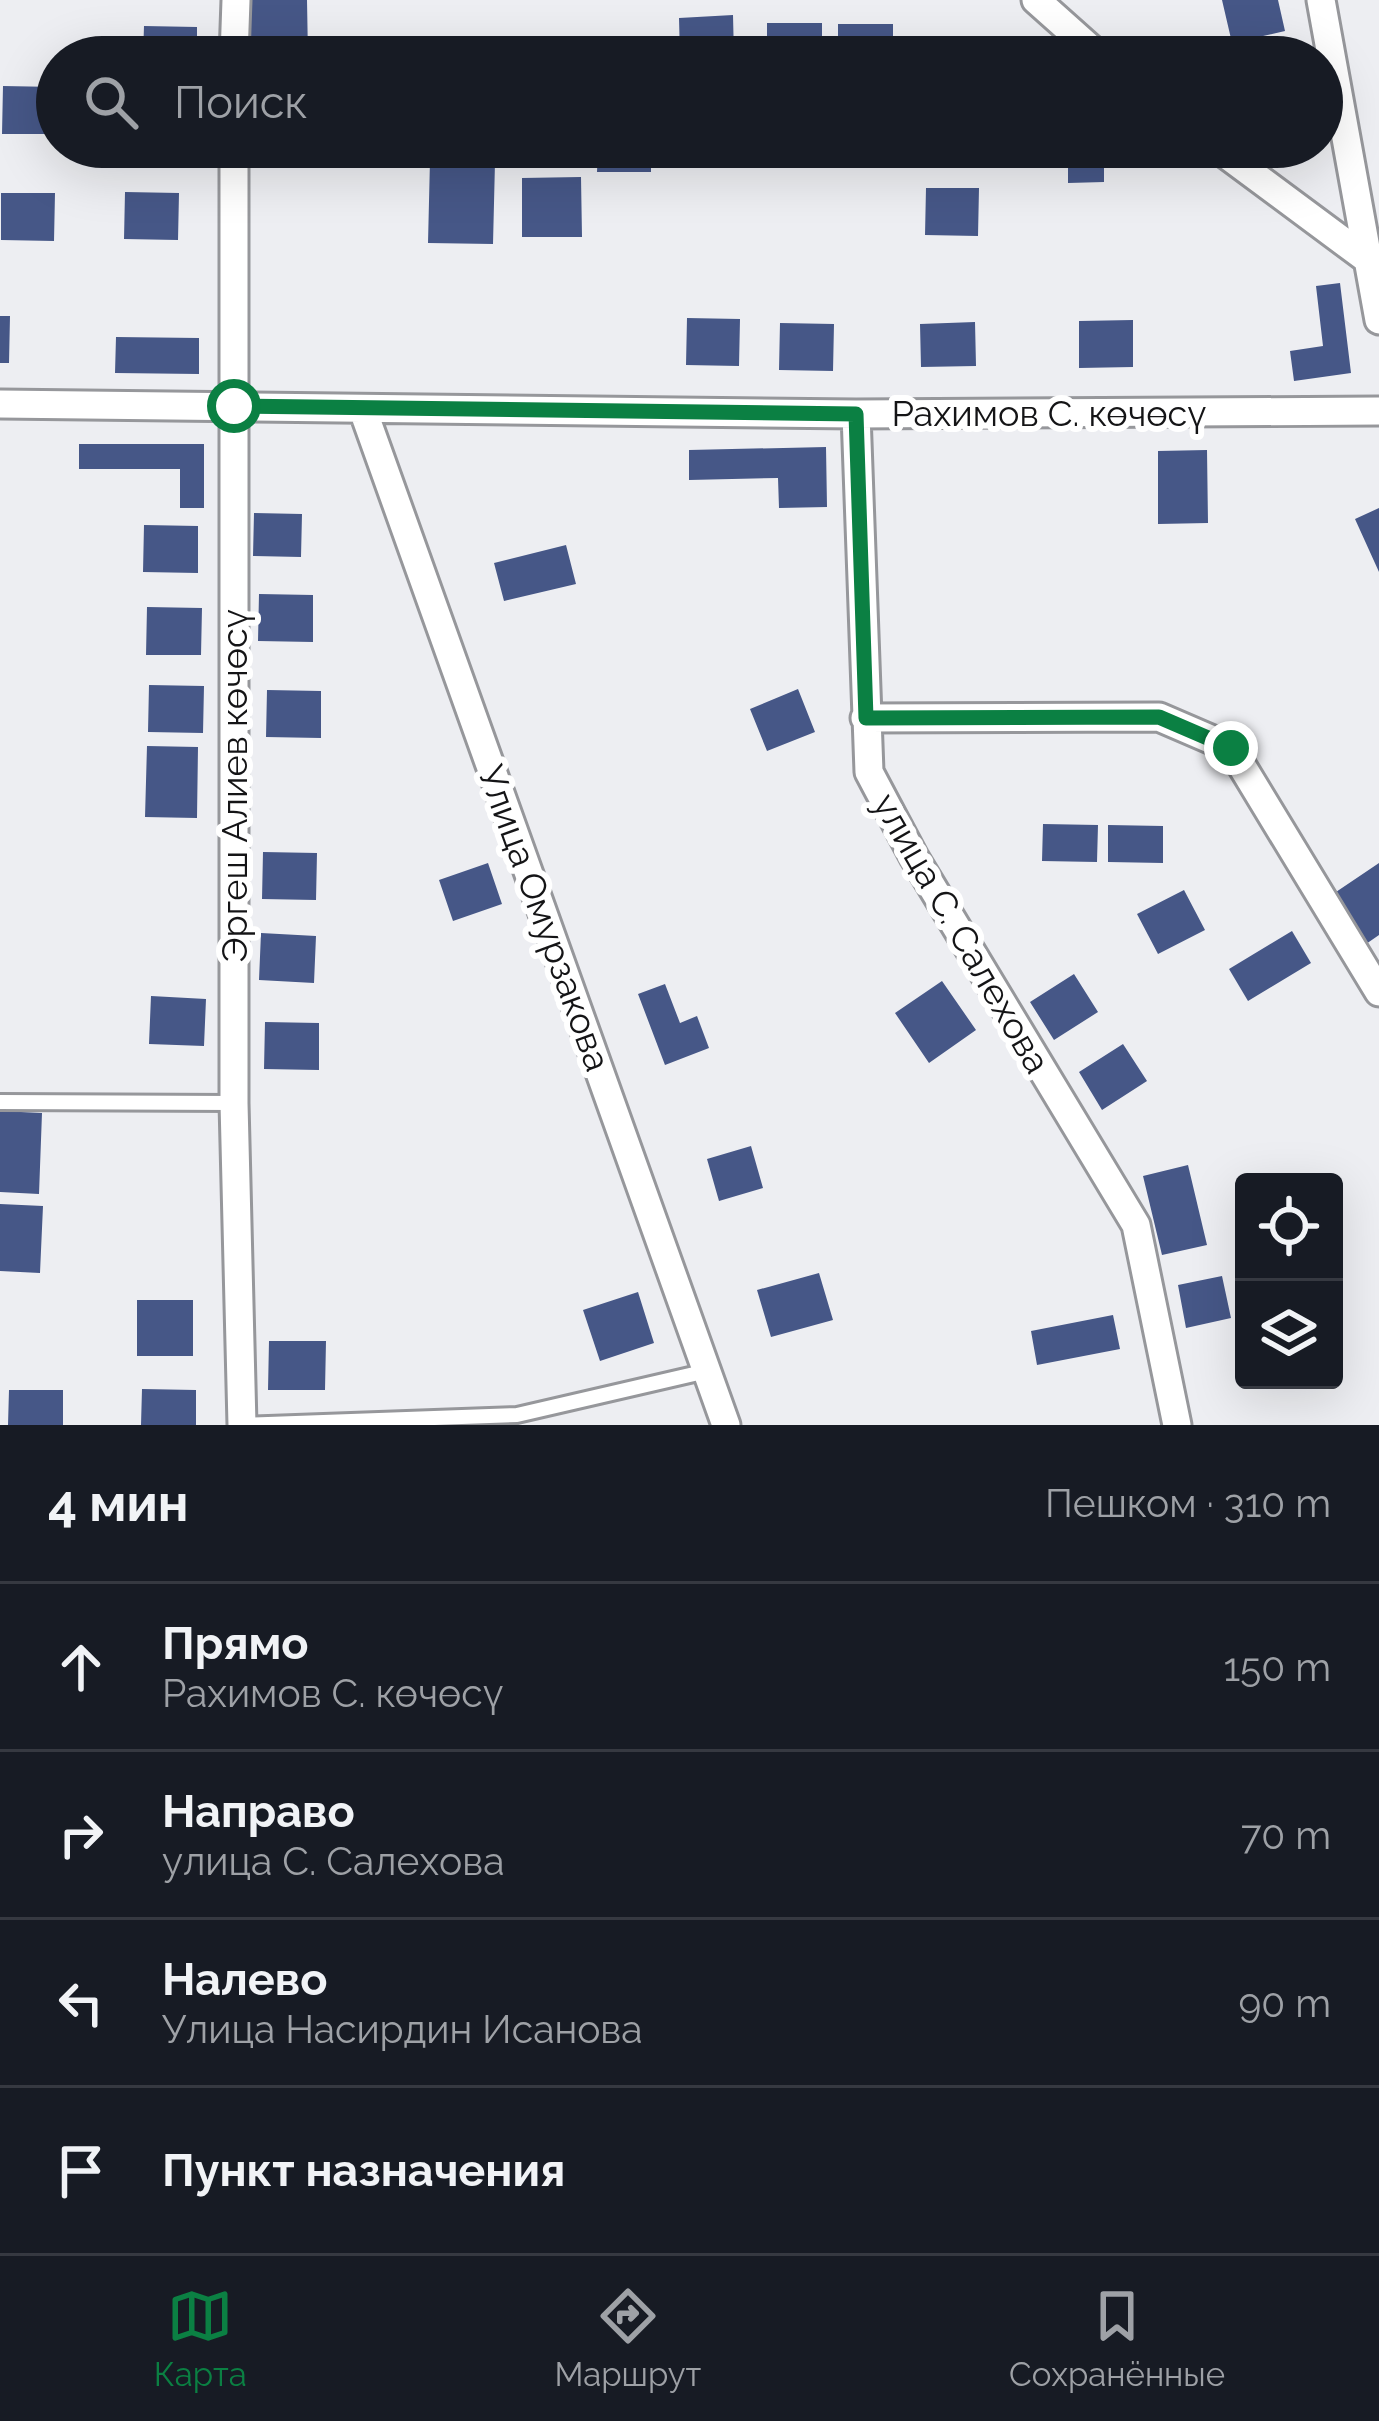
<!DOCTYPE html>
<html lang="ru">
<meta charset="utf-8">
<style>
body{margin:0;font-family:Raleway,sans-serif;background:#242831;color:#f1f3f6}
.controls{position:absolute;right:36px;bottom:36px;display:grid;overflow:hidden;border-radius:12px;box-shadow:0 12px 48px #0002}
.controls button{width:108px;height:108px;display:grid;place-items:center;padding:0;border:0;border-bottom:3px solid #363941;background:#171b24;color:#f1f3f6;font:60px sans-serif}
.stop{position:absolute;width:36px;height:36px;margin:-27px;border:9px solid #0b8043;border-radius:50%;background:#fff}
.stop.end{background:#0b8043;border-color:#fff;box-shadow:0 3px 12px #0008}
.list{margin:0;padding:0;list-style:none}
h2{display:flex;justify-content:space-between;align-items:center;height:156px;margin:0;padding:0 48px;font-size:51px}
h2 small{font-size:39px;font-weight:400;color:#9ea1a6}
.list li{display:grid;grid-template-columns:78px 1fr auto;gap:36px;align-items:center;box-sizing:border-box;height:168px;padding:0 48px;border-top:3px solid #363941}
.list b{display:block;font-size:45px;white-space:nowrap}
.list p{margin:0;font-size:39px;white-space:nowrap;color:#9ea1a6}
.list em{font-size:39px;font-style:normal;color:#9ea1a6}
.icon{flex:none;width:66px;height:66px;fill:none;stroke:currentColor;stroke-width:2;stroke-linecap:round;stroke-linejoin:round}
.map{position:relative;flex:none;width:1379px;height:1425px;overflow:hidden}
.search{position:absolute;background:#171b24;box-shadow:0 12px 48px #0002;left:36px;right:36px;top:36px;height:132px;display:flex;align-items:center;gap:30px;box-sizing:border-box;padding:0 42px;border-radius:66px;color:#9ea1a6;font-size:45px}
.sheet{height:828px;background:#171b24}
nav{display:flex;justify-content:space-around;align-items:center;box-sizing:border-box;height:168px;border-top:3px solid #363941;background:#171b24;font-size:33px;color:#9ea1a6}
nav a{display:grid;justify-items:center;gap:6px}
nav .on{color:#0b8043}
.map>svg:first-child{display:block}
.building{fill:#465787}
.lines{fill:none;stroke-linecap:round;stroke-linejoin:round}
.service-casing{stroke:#96979b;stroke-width:20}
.minor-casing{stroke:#96979b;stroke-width:33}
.service{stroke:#fff;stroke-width:14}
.minor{stroke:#fff;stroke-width:27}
.route{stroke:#0b8043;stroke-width:15}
.labels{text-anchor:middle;stroke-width:12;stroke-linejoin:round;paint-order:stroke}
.street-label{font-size:36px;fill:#141416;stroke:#fff}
</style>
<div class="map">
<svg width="1379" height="1425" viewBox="0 0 1379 1425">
<rect width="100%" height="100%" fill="#edeef2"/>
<path class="building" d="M248 0H307L308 57H249Z
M1222 0H1278L1285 31 1232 43Z
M733 15 734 57H680L679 18Z
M767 23H822V57H767Z
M838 24H893V57H838Z
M144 26 197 27V57H143Z
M3 86 56 87 55 134H2Z
M145 147H192L191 157 145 154Z
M598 147H651V172H597Z
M665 147H733V157H665Z
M1068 147H1104V182L1068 183Z
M430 160 495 162 493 244 428 243Z
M581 177 582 237H522V178Z
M926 188H979L978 236 925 235Z
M125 192 179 193 178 240 124 239Z
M1 193H55L54 241 1 240Z
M1340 283 1351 373 1294 381 1290 351 1323 346 1316 286Z
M0 316H10L9 363H0Z
M687 318 740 319 739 366 686 365Z
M1133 320V367L1079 368V321Z
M975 322 976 366 921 367 920 324Z
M780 323 834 324 833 371 779 370Z
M116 337 199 338V374L115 373Z
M79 444H204V508H180V469H79Z
M826 447 827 507 779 508 778 478 689 480V450Z
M1207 450 1208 523 1158 524V451Z
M1379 508V572L1355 519Z
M254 513 302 514 301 557 253 556Z
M144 525 198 526V573L143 572Z
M566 545 576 584 504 601 494 563Z
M259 594 313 595V642L258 641Z
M147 607 202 608 201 655H146Z
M149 685 204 686 203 733 148 732Z
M798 689 815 732 767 751 750 709Z
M267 690 321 691V738L266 737Z
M147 746 198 747 197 818 145 817Z
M1043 824 1098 825 1097 862 1042 861Z
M1108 825 1163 826V863L1108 862Z
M263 852 317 853 316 900 262 899Z
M488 863 502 904 453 921 439 880Z
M1379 863V935L1366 944 1333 894Z
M1184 890 1205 930 1158 954 1137 914Z
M1292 931 1311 963 1248 1001 1229 969Z
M261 933 316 936 314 983 259 980Z
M1074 974 1098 1012 1054 1040 1030 1002Z
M942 981 976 1030 929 1063 895 1013Z
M665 984 680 1023 697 1016 709 1048 665 1065 638 994Z
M151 996 206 999 204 1046 149 1044Z
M265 1022 319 1023V1070L264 1069Z
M1123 1044 1147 1081 1102 1110 1079 1072Z
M0 1111 42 1113 39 1194 0 1192Z
M751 1146 763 1188 719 1201 707 1159Z
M1188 1165 1207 1245 1162 1255 1143 1176Z
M0 1204 43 1206 40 1273 0 1271Z
M819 1273 833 1320 771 1337 757 1290Z
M1222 1276 1231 1318 1186 1328 1178 1285Z
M638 1292 654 1343 600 1361 583 1310Z
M137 1300H193V1356H137Z
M1113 1315 1120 1349 1037 1365 1031 1331Z
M269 1341H326L325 1390H268Z
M142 1389 196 1390V1425H141Z
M9 1390H63V1425H8Z"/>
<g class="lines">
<defs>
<path id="service" d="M0 1102 234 1103
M242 1425 517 1415 707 1371"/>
<path id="minor" d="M1036 0 1100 57
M1321 0 1379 320
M234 57 236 0
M234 147V1103L242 1425
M1216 147 1367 259
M0 404 856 414 1379 411
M363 410 726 1425
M856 414 869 772 914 857 1136 1225 1177 1425
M865 718 1159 717 1231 748 1379 992"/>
</defs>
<use href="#service" class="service-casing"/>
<use href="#minor" class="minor-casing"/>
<use href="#service" class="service"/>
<use href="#minor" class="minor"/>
</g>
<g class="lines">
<path class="route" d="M234 406 856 414 866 718 1159 717 1231 748"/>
</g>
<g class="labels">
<g class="street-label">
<text x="1049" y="426">Рахимов С. көчөсү</text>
<text transform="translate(234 786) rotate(-90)" y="13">Эргеш Алиев көчөсү</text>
<text transform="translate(545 918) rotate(70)" y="13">Улица Омурзакова</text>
<text transform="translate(962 933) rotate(60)" y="13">улица С. Салехова</text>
</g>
</g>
</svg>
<div class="controls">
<button><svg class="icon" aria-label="locate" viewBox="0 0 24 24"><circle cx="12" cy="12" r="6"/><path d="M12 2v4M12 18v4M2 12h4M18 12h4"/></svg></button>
<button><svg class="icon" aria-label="layers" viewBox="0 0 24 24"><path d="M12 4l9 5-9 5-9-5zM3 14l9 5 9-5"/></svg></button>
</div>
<div class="stop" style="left:234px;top:406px"></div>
<div class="stop end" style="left:1231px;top:748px"></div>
<div class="search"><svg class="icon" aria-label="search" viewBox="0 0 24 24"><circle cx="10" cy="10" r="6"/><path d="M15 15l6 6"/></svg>Поиск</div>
</div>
<section class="sheet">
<h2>4 мин<small>Пешком · 310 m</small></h2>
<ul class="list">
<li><svg class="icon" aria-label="ahead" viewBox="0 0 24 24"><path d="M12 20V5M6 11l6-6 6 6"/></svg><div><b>Прямо</b><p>Рахимов С. көчөсү</p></div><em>150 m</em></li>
<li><svg class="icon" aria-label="right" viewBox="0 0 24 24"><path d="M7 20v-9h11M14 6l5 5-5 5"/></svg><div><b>Направо</b><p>улица С. Салехова</p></div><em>70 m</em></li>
<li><svg class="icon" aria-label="left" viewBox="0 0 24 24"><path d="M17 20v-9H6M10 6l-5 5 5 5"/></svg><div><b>Налево</b><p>Улица Насирдин Исанова</p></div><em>90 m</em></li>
<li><svg class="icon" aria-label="arrive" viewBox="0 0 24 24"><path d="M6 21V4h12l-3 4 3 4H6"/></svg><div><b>Пункт назначения</b></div></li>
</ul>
</section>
<nav>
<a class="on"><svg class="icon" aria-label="map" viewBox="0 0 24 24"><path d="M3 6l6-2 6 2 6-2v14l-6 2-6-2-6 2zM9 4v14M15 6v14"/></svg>Карта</a>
<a><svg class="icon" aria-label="directions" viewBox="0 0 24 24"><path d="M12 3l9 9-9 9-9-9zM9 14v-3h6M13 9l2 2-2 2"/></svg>Маршрут</a>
<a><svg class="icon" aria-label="saved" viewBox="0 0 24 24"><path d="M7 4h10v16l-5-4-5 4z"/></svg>Сохранённые</a>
</nav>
